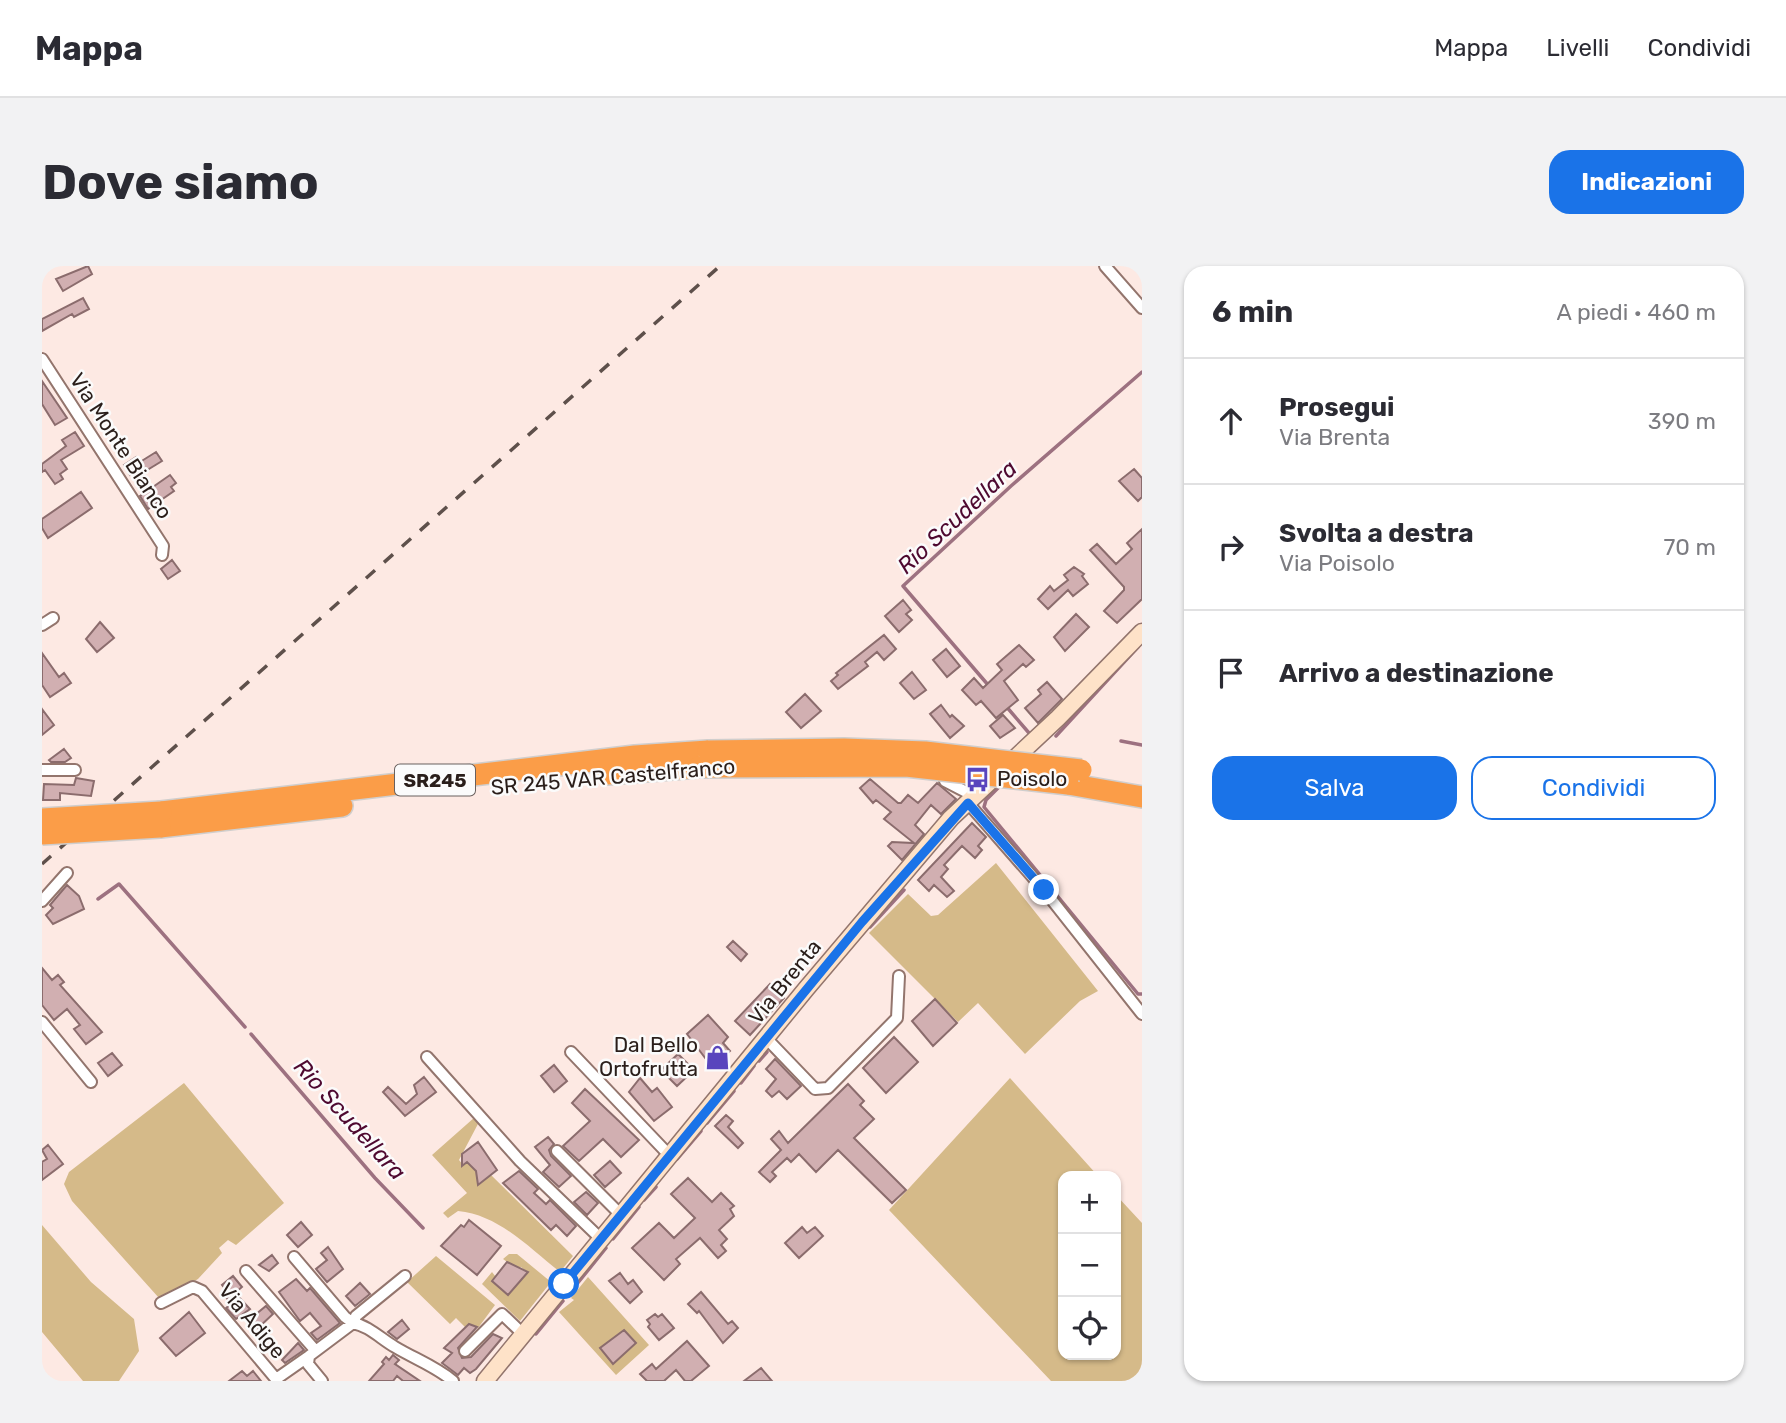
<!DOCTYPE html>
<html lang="it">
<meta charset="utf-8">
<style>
body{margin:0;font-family:Rubik,sans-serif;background:#f2f2f3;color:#2b2b33}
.controls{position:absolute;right:21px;bottom:21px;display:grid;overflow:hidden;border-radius:14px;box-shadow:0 2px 5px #0004}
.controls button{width:63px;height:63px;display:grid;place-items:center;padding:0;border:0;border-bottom:2px solid #e1e1e2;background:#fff;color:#2b2b33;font:35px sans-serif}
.stop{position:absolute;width:21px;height:21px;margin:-16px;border:5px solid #1a73e8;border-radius:50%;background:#fff}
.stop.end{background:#1a73e8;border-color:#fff;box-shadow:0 2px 7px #0008}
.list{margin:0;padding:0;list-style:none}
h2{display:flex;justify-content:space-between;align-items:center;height:91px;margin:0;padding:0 28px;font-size:30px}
h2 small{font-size:23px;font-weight:400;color:#7c7c81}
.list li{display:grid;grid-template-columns:46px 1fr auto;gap:21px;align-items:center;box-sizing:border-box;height:126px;padding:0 28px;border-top:2px solid #e1e1e2}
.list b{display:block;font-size:26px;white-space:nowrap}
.list p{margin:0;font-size:23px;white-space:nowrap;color:#7c7c81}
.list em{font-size:23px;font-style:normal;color:#7c7c81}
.actions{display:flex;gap:14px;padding:21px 28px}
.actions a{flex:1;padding:16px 0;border:2px solid #1a73e8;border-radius:21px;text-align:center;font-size:24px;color:#1a73e8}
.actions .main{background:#1a73e8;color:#fff}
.icon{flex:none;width:38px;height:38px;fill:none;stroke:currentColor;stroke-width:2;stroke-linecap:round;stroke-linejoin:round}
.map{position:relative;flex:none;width:1100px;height:1115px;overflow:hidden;border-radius:21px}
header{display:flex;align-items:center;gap:42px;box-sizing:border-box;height:98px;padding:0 35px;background:#fff;border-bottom:2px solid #e1e1e2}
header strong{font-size:33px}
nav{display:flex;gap:38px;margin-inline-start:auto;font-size:24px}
.intro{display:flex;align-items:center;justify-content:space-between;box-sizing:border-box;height:168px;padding:0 42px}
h1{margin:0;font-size:49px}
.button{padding:18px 32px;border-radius:21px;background:#1a73e8;color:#fff;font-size:24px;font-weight:700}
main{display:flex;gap:42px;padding:0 42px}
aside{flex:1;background:#fff;border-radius:21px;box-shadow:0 2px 5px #0004}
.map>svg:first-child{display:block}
.green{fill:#d5ba89}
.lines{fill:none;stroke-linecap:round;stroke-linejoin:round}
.stream{stroke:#9d7180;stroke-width:3.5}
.building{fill:#d1afb1;stroke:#8b6c6d;stroke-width:2}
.street-casing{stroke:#93756d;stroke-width:14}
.secondary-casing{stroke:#93756d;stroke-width:19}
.highway-casing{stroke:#d0cecd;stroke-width:24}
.street{stroke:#fff;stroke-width:10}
.secondary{stroke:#fee2c8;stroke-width:16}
.highway{stroke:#fb9d48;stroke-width:21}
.rail{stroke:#5e504b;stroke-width:3.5;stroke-dasharray:12 12;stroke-linecap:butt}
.highway-bridge-casing{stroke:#d0cecd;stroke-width:24;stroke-linecap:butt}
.highway-bridge{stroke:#fb9d48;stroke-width:21}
.route{stroke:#1a73e8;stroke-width:9}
.labels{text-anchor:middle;stroke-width:5;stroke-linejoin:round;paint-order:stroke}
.shield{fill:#fbfbfb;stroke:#69605e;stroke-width:2}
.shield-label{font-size:19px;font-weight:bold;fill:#2a1e1a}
.street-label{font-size:21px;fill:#2a1e1a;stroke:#fbfbfb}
.poi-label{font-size:21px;fill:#2a1e1a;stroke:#fbfbfb;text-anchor:start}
.water-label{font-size:23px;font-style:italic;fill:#4e0930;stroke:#fbfbfb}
</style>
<header>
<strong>Mappa</strong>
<nav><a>Mappa</a><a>Livelli</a><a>Condividi</a></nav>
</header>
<div class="intro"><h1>Dove siamo</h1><a class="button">Indicazioni</a></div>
<main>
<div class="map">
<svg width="1100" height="1115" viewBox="0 0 1100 1115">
<rect width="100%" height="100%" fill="#fde9e3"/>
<path class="green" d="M954 597 1056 725 1038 735 983 788 936 737 916 756 827 667 866 628 889 650 896 649Z
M968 812 1056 910H1021V1089H1074V929L1100 957V1115H1009L847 944Z
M142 817 242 937 194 979 186 974 177 982 180 987 156 1013 122 1033 117 1032 30 935 22 918 27 906Z
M433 851 437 856 417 894 421 899 425 896 434 905 436 919 449 909 531 990 518 1006C486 981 457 949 416 945L406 952 401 947 425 927 390 889Z
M0 959 49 1016 92 1053 97 1085 77 1115H41L0 1066Z
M467 988H475L509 1016 478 1055 440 1018 450 1006 467 1028 485 1006 479 1001 475 1003 461 993Z
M394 990 453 1039 436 1062 427 1058 423 1061 414 1052 408 1058 365 1016Z
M546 1011 607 1079 574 1109 517 1046 532 1034 529 1032Z"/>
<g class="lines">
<path class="stream" d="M947 420 861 320 969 220 1100 106
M963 439 987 467
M1014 470 1096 381
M1079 475 1100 479
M959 519 944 534 942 541 1096 728H1100
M56 633 77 618 203 761
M828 661 862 624
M209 768 333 912 381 962
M717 795 725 786
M699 817 712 800
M665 857 692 825
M635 893 659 865
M602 934 614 921
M571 973 597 941
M526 1029 564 982
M494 1068 521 1035"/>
</g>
<path class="building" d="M46 0 50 8 21 25 14 13Z
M41 32 47 43 32 51 30 48 0 65V53Z
M0 115 25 152 13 159 0 138Z
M33 166 42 180 19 194 25 203 18 208 21 213 13 218 3 204 0 206V198L24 180 20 174Z
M114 186 120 195 97 209 94 206 88 209 82 199 94 191 98 196Z
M1092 203 1100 212V231L1096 235 1077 215Z
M128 209 134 217 129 221 132 225 106 243 98 230Z
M39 226 50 242 6 272 0 262V253Z
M1100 263V333L1075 357 1062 345 1082 324V321L1048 284 1055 278 1074 298 1090 283 1085 277Z
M130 294 138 305 126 313 119 303Z
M1032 301 1042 308 1040 310 1046 318 1031 330 1026 324 1006 343 996 333 1008 320 1012 325 1026 314 1022 309Z
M861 334 869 344 864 348 870 354 857 366 843 350Z
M1034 348 1047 361 1023 385 1012 371Z
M58 356 72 372 55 386 44 373Z
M842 369 854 383 842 394 835 386 823 396 826 400 796 423 789 415 796 409 794 407Z
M977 379 992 394 984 401 981 398 962 415 976 434 954 452 939 435 934 439 920 424 932 412 941 422 960 404 955 398Z
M904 383 918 400 905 411 891 394Z
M0 387 17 411 22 407 29 417 8 431 0 419Z
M870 406 884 424 872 433 858 417Z
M1005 416 1020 433 996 457 983 442 999 428 996 424Z
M763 428 779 445 759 462 744 446Z
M899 439 908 451 910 449 922 460 908 472 888 448Z
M0 443 12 459 0 469Z
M961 449 973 462 958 472 948 460Z
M22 483 29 492 23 496H9L7 494Z
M34 512 52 515 49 530 18 527V534H1L2 518 32 519Z
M828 513 856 537H859L866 529 876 537 895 517 914 533 899 548 889 539 873 559 882 568 860 594 846 580 850 576 872 577 842 553 849 546 834 534 831 537 818 522Z
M930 557 944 571 936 580 940 584 933 592 920 580 902 599 906 603 899 611 912 625 905 631 892 619 887 625 876 614Z
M25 619 37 630 42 643 11 658 4 649 11 642 8 639Z
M691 675 705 688 699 695 685 681Z
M0 702 10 714 16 709 22 716 18 719 60 766 44 778 32 763 38 759 25 743 12 754 0 739Z
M728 718 742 732 708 769 693 755Z
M893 733 915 757 891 780 870 755Z
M666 749 686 771 681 777 688 785 670 801 645 768Z
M852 771 876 796 844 827 821 802Z
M70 787 80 799 66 810 56 797Z
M636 788 652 804 635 820 619 804Z
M733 793 759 820 745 833 737 825 730 831 724 825 734 813 724 803Z
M512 799 525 815 512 826 499 810Z
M382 811 394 826 363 850 341 826 346 821 364 838 375 828 372 819Z
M598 812 610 826 615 822 630 841 612 855 587 826Z
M806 818 822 835 818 839 832 853 812 872 864 924 850 937 796 884 774 906 757 888 749 896 745 892 730 906 734 910 728 916 717 906 739 884 729 873 737 865 746 877Z
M543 823 597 874 579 891 561 873 537 895 521 880 548 855 530 837Z
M684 849 691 855 686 861 701 877 696 882 673 860Z
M506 871 512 878 507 884 509 890 529 910 517 921 501 906 508 899 493 881Z
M436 876 455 904 436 919 434 905 425 896 420 900V888Z
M6 879 21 898 0 914V896L5 893 0 884Z
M568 895 579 907 563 921 552 909Z
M477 905 496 923 492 927 504 938 508 934 534 960 525 970 514 959 509 964 461 917Z
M646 912 670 936 679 927 692 940 688 943 692 950 677 964 685 973 679 979 684 985 676 992 658 972 634 993 638 998 622 1014 590 982 617 957 632 972 653 952 629 928Z
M544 926 556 937 545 949 532 936Z
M427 954 459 980 435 1009 399 980 419 959 422 961Z
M259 956 270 969 256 981 245 969Z
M760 961 765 967 773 961 781 970 757 992 743 977Z
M286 981 301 1003 285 1016 274 1003 285 994 279 987Z
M230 989 236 997 227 1005 217 999Z
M465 996 486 1006 466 1029 450 1015Z
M578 1007 586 1018 591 1014 600 1026 588 1037 567 1015Z
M191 1010 200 1021 193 1027 208 1043 194 1053 184 1042 189 1038 184 1031 187 1028 180 1019Z
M254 1013 265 1025 268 1022 298 1057 275 1074 269 1067 279 1060 268 1047 258 1055 237 1026Z
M318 1017 328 1028 313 1040 304 1030Z
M659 1026 686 1058 690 1055 696 1062 681 1077 657 1045 655 1047 646 1038Z
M224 1040 231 1048 216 1062 208 1053Z
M147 1046 163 1067 134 1090 118 1072Z
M613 1048 616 1051 620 1048 632 1062 617 1074 606 1061 608 1058 605 1054Z
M360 1054 367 1063 355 1073 346 1066Z
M427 1058 435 1061 416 1082 420 1092 429 1091 451 1068 460 1072 434 1103 428 1107 422 1102 416 1109 400 1097 410 1087 402 1082Z
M582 1064 594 1077 571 1098 558 1082Z
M645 1075 667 1100 649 1115H643L634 1104 622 1115H605L598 1108 610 1098 614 1103Z
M256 1077 262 1084 243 1097 240 1094Z
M351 1089 357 1094 353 1098 378 1115H361L355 1110 351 1115H327L342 1098 340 1096 344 1091 347 1094Z
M719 1102 730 1115H702Z
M200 1105 205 1110 211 1105 219 1115H187Z"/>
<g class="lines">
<defs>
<path id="street" d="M1063 0 1100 42
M0 93 121 280 120 289
M0 359 11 352
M0 504H33
M903 515 932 530
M926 537 1002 624 1100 748
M0 635 25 607
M0 756 49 816
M725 773 773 823 786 822 855 752 857 710
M529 786 628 890
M385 791 478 895 560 974
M515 885 579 949
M252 991 303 1051 311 1057 314 1050 363 1010
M204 1005 273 1084
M119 1037 151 1021 160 1025 234 1113 267 1090
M423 1085 460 1048 481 1068
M280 1115 266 1098 267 1090 311 1057C327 1060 339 1073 353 1081 373 1093 393 1100 411 1115"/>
<path id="secondary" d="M443 1115 764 723 909 552 1016 452 1100 366"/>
<path id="highway" d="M565 508 657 501
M1026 518 1100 531
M119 546 593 490 666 485
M118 561 300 540"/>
</defs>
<use href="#street" class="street-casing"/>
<use href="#secondary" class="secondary-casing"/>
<use href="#highway" class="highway-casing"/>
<use href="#street" class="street"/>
<use href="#secondary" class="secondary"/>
<use href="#highway" class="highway"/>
<path class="rail" d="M0 598 678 0"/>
<defs>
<path id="highway-bridge" d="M666 485 802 483 883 486 1039 504
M657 501 864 500 1026 518
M0 553 119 546
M0 568 118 561"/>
</defs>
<use href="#highway-bridge" class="highway-bridge-casing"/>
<use href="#highway-bridge" class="highway-bridge"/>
</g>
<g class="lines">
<path class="route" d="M522 1018 820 656 926 537 1002 624"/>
</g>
<defs>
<symbol id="bus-bare" viewBox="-9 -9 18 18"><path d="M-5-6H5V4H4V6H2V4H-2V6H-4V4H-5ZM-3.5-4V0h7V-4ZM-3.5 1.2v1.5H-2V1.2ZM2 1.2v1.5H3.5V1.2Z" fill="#5945bd" stroke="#fbfbfb" stroke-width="2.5" paint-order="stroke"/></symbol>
<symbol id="shop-bare" viewBox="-9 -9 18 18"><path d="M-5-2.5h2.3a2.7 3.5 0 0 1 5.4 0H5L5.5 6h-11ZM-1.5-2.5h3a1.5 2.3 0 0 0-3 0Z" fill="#5945bd" stroke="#fbfbfb" stroke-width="2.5" paint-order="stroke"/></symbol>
</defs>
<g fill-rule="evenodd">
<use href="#bus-bare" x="918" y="496" width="35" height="35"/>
<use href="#shop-bare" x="658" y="774" width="35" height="35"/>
</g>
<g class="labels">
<rect class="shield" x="353" y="498.5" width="80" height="31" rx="5"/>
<g class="shield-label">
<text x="393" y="521">SR245</text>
</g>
<g class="street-label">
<text transform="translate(79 180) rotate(57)" y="7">Via Monte Bianco</text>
<text transform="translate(571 511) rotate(-5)" y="7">SR 245 VAR Castelfranco</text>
<text transform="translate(743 716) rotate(-51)" y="7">Via Brenta</text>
<text transform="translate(210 1055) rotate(50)" y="7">Via Adige</text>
</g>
<g class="poi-label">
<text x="955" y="520">Poisolo</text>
<text x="656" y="786" text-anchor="end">Dal Bello<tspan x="656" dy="24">Ortofrutta</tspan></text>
</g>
<g class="water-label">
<text transform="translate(915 251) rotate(-43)" y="8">Rio Scudellara</text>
<text transform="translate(308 853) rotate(48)" y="8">Rio Scudellara</text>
</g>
</g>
</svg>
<div class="controls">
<button>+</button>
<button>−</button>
<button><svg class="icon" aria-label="locate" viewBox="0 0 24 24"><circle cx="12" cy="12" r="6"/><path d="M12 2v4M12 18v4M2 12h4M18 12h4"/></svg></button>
</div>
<div class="stop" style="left:522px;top:1018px"></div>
<div class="stop end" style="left:1002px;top:624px"></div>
</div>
<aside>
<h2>6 min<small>A piedi · 460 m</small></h2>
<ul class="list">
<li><svg class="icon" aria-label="ahead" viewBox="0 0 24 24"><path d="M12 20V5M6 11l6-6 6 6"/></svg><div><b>Prosegui</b><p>Via Brenta</p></div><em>390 m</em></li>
<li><svg class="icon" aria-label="right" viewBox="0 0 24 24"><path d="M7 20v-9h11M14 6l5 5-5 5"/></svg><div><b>Svolta a destra</b><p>Via Poisolo</p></div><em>70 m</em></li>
<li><svg class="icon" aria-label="arrive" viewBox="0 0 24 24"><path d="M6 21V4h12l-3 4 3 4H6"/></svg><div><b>Arrivo a destinazione</b></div></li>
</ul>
<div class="actions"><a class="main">Salva</a><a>Condividi</a></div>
</aside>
</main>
